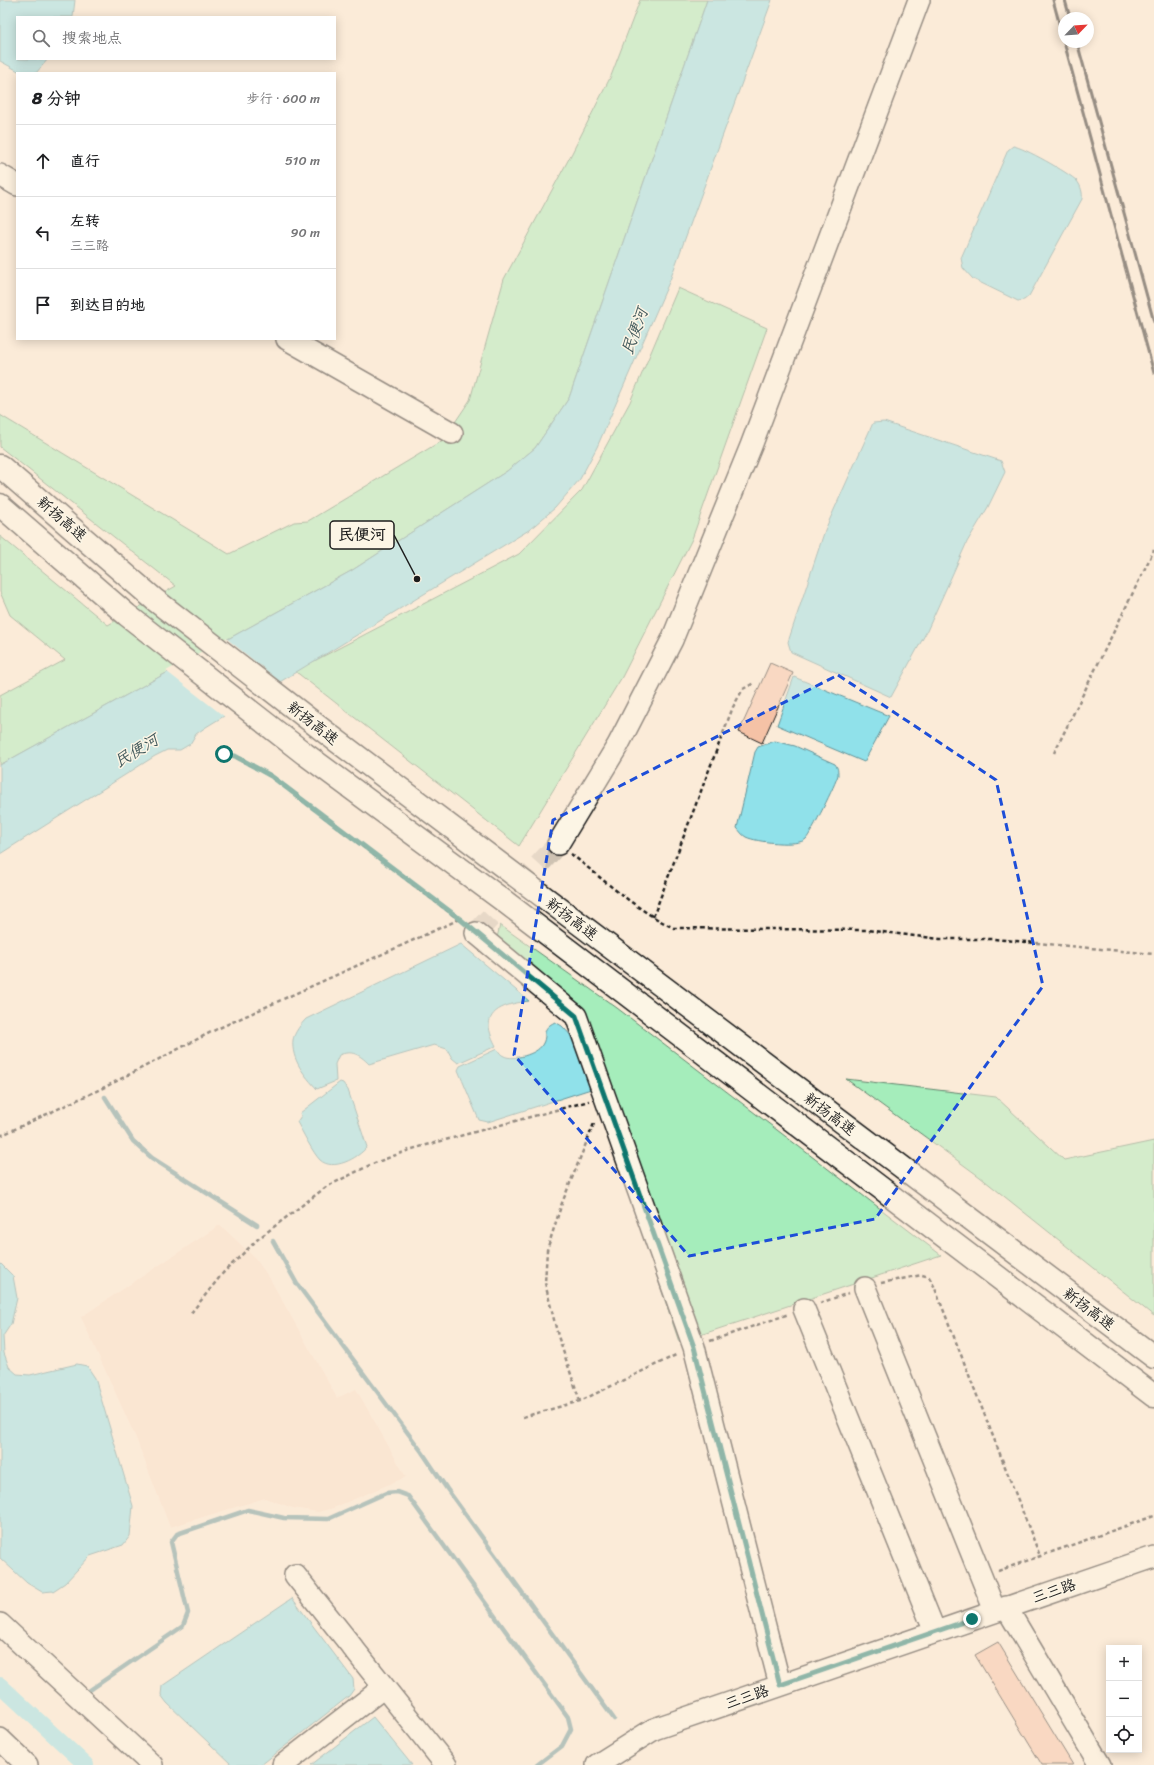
<!DOCTYPE html>
<html lang="zh">
<meta charset="utf-8">
<style>
body{margin:0;font-family:Sriracha,"LXGW WenKai TC",sans-serif;background:#f2f2f2;color:#202124}
.controls{position:absolute;right:12px;bottom:12px;display:grid;overflow:hidden;border-radius:0px;box-shadow:0 2px 10px #0003}
.controls button{width:36px;height:36px;display:grid;place-items:center;padding:0;border:0;border-bottom:1px solid #e0e0e0;background:#fff;color:#202124;font:20px sans-serif}
.compass{position:absolute;left:1058px;top:12px;width:36px;height:36px;border-radius:50%;background:#fff;box-shadow:0 2px 10px #0003;rotate:65deg}
.stop{position:absolute;width:12px;height:12px;margin:-9px;border:3px solid #0f766e;border-radius:50%;background:#fff}
.stop.end{background:#0f766e;border-color:#fff;box-shadow:0 1px 4px #0008}
.list{margin:0;padding:0;list-style:none}
h2{display:flex;justify-content:space-between;align-items:center;height:52px;margin:0;padding:0 16px;font-size:17px}
h2 small{font-size:13px;font-weight:400;color:#757577}
.list li{display:grid;grid-template-columns:26px 1fr auto;gap:12px;align-items:center;box-sizing:border-box;height:72px;padding:0 16px;border-top:1px solid #e0e0e0}
.list b{display:block;font-size:15px;white-space:nowrap}
.list p{margin:0;font-size:13px;white-space:nowrap;color:#757577}
.list em{font-size:13px;font-style:normal;color:#757577}
.icon{flex:none;width:22px;height:22px;fill:none;stroke:currentColor;stroke-width:2;stroke-linecap:round;stroke-linejoin:round}
.map{position:relative;flex:none;width:1154px;height:1765px;overflow:hidden}
.search{position:absolute;background:#fff;box-shadow:0 2px 10px #0003;left:16px;top:16px;width:320px;height:44px;display:flex;align-items:center;gap:10px;box-sizing:border-box;padding:0 14px;border-radius:0px;color:#757577;font-size:15px}
.panel{position:absolute;background:#fff;box-shadow:0 2px 10px #0003;left:16px;top:72px;width:320px;height:268px;border-radius:0px}
.map>svg:first-child{display:block}
.built{fill:#f9dfc9}
.green{fill:#a5edbb;stroke:#60846c}
.water{fill:#90e1ea;stroke:#629298}
.pier{fill:#fbebd8}
.lines{fill:none;stroke-linecap:round;stroke-linejoin:round}
.stream{stroke:#629298;stroke-width:4.5}
.canal{stroke:#90e1ea;stroke-width:16}
.building{fill:#f5c2a6;stroke:#1c1c1c}
.minor-tunnel{stroke:#cec2b2;stroke-width:21;stroke-dasharray:21 10;stroke-linecap:butt}
.minor-casing{stroke:#1c1c1c;stroke-width:24}
.highway-casing{stroke:#1c1c1c;stroke-width:25}
.path{stroke:#1c1c1c;stroke-width:2.5;stroke-dasharray:4 3;stroke-linecap:butt}
.minor{stroke:#fcf5e5;stroke-width:21}
.highway{stroke:#fcf5e5;stroke-width:22}
.rail{stroke:#1c1c1c;stroke-width:3}
.route{stroke:#0f766e;stroke-width:5}
.marked{fill:none;stroke:#1d4ed8;stroke-width:3;stroke-dasharray:8 5;stroke-linejoin:round}
.labels{text-anchor:middle;stroke-width:3;stroke-linejoin:round;paint-order:stroke}
.street-label{font-size:15px;fill:#1c1c1c;stroke:#fcf5e5}
.water-label{font-size:16px;font-style:italic;fill:#3f575a;stroke:#fcf5e5}
.leader{fill:none;stroke:#1c1c1c;stroke-width:1.5}
.callout-dot{fill:#1c1c1c;stroke:#fcf5e5;stroke-width:1.5}
.callout{fill:#fcf5e5;stroke:#1c1c1c;stroke-width:1.5}
.callout-label{font-size:16px;text-anchor:middle;font-weight:bold;fill:#1c1c1c}
</style>
<div class="map">
<svg width="1154" height="1765" viewBox="0 0 1154 1765">
<rect width="100%" height="100%" fill="#fbebd8"/>
<filter id="ink" filterUnits="userSpaceOnUse"><feTurbulence type="fractalNoise" baseFrequency=".025" numOctaves="2"/><feDisplacementMap in="SourceGraphic" scale="8" xChannelSelector="R" yChannelSelector="G"/><feConvolveMatrix kernelMatrix="1 2 1 2 8 2 1 2 1" color-interpolation-filters="sRGB"/></filter>
<g filter="url(#ink)">
<path class="built" d="M220 1225 255 1258 270 1279 337 1398 356 1389 406 1477 333 1508 318 1512 293 1508 265 1498 170 1527 136 1438 81 1317Z"/>
<path class="green" d="M640 0H707L569 398 535 448 507 471 351 571 0 765V695L65 660 10 615 0 592V536L108 625 176 586 0 447V415L229 554 294 522 308 521 443 440 470 400 504 279 572 153 611 76Z
M678 288 767 328 692 539 622 677 519 846 295 671 519 554 582 490 630 402Z
M500 925 617 1008 941 1255 679 1342 599 1105 585 1014 496 942Z
M846 1079 996 1097 1064 1160 1154 1141V1316L980 1177Z"/>
<path class="water" d="M0 0H75L73 17H17V59H48L36 73H22L0 61Z
M707 0H772L670 280 597 447 580 479 555 508 529 530 206 727 196 734 190 744 180 750H167L155 756 0 854V765L351 571 507 471 535 448 569 398Z
M1013 146C1023 147 1069 173 1077 181 1081 186 1083 193 1082 199L1029 296 1024 300 1018 301 973 279 963 268 961 258 1008 150Z
M884 422 1001 461 1005 472 988 507 967 542 927 631 891 697 791 652 788 642 825 530 873 423Z
M794 677 889 716 864 762 777 725Z
M775 741 795 746 835 764C838 768 838 771 838 775 836 783 811 834 806 839 798 847 756 842 746 837 742 835 740 831 737 828L755 752 758 747Z
M461 944 529 1001C515 1003 490 1006 489 1025 489 1032 493 1040 496 1046L458 1063 452 1058 447 1049 434 1045 369 1064C359 1054 352 1050 339 1055L335 1064 336 1081 317 1089C305 1076 291 1060 293 1040 294 1033 301 1024 306 1019Z
M555 1022 562 1026 577 1042 594 1088 488 1122 479 1120 458 1070 460 1066 497 1049C499 1052 501 1055 504 1056 513 1061 537 1054 542 1045 549 1034 539 1030 555 1022Z
M340 1082 343 1083 348 1090 367 1147C358 1158 333 1172 320 1160 313 1153 302 1131 297 1122L301 1116 300 1113Z
M0 1263 13 1276 17 1298 11 1324 3 1336 4 1353 9 1367 17 1374 30 1375 77 1364 87 1366 95 1378 133 1506 130 1536 123 1545 90 1556 65 1583 53 1591 42 1592 27 1583 0 1558Z
M292 1598 353 1679 354 1689 349 1696 261 1765H232L167 1703 161 1695 162 1686Z
M373 1717 412 1765H311Z"/>
<path class="pier" d="M226 638 282 683 225 717 166 671Z"/>
<g class="lines">
<path class="stream" d="M105 1097 133 1141 152 1158 257 1225
M273 1241 297 1284 422 1452 447 1489 614 1719
M90 1690 183 1626 188 1613 171 1542 177 1534 248 1510 284 1518 328 1519 386 1493 397 1492 408 1496 568 1717 571 1729 562 1746 537 1765"/>
<path class="canal" d="M0 1685 86 1765"/>
</g>
<path class="building" d="M770 663 793 673 762 743 739 732Z
M998 1642 1073 1765H1042L975 1655Z"/>
<g class="lines">
<path class="minor-tunnel" d="M476 933 558 844"/>
<defs>
<path id="minor" d="M0 175 17 185
M287 339 452 433
M558 844 618 745 672 640 751 446 919 0
M476 933 576 1016 694 1347 780 1685
M865 1288 995 1611
M804 1309 935 1632
M295 1575 446 1765
M1006 1607 1100 1765
M0 1624 152 1765
M0 1739 27 1765
M283 1765 384 1687
M597 1765 654 1729 1154 1557"/>
<path id="highway" d="M0 466 155 600 329 735 1154 1357
M0 505 127 615 305 754 504 901 1154 1396"/>
</defs>
<use href="#minor" class="minor-casing"/>
<use href="#highway" class="highway-casing"/>
<path class="path" d="M1054 753 1154 550
M223 754 235 756 271 776 460 920
M571 854C604 880 636 910 674 928L866 930 940 939H994L1154 954
M653 917 733 707 743 689 754 683
M0 1136 107 1086 217 1029 460 919
M881 1283 922 1275 929 1277 934 1286 1040 1556
M820 1303 849 1293
M191 1313 223 1273 258 1239 326 1187 372 1164 412 1149 589 1101
M710 1341 789 1314
M580 1401 558 1336 545 1283 547 1250 562 1203 595 1121
M523 1417 580 1401 678 1354
M998 1571 1154 1516"/>
<use href="#minor" class="minor"/>
<use href="#highway" class="highway"/>
<path class="rail" d="M1053 0 1064 41
M1065 0 1070 18
M1064 42 1154 373
M1077 42 1154 322"/>
</g>
</g>
<g class="lines" filter="url(#ink)">
<path class="route" d="M224 754 235 756 271 776 460 919 576 1016 694 1347 780 1685 972 1619"/>
</g>
<path d="M0 0H1154V1765H0ZM838 675 996 780 1043 986 875 1219 689 1256 514 1055 553 820Z" fill="#fbebd8" fill-opacity=".55" fill-rule="evenodd"/>
<path class="marked" d="M838 675 996 780 1043 986 875 1219 689 1256 514 1055 553 820Z"/>
<g class="labels">
<g class="street-label">
<text transform="translate(62 519) rotate(41)" y="5">新扬高速</text>
<text transform="translate(313 723) rotate(38)" y="5">新扬高速</text>
<text transform="translate(572 919) rotate(37)" y="5">新扬高速</text>
<text transform="translate(830 1114) rotate(37)" y="5">新扬高速</text>
<text transform="translate(1089 1309) rotate(37)" y="5">新扬高速</text>
<text transform="translate(1054 1591) rotate(-19)" y="5">三三路</text>
<text transform="translate(747 1697) rotate(-19)" y="5">三三路</text>
</g>
<g class="water-label">
<text transform="translate(634 331) rotate(-70)" y="6">民便河</text>
<text transform="translate(136 750) rotate(-31)" y="6">民便河</text>
</g>
</g>
<path class="leader" d="M417 579L394 535"/>
<circle class="callout-dot" cx="417" cy="579" r="4"/>
<rect class="callout" x="330" y="521" width="64" height="28" rx="4"/>
<g class="callout-label">
<text x="362" y="540">民便河</text>
</g>
</svg>
<div class="controls">
<button>+</button>
<button>−</button>
<button><svg class="icon" aria-label="locate" viewBox="0 0 24 24"><circle cx="12" cy="12" r="6"/><path d="M12 2v4M12 18v4M2 12h4M18 12h4"/></svg></button>
</div>
<svg class="compass" viewBox="-18 -18 36 36"><path d="M0-13l5 13h-10z" fill="#e53935"/><path d="M0 13l5-13h-10z" fill="#757577"/></svg>
<div class="stop" style="left:224px;top:754px"></div>
<div class="stop end" style="left:972px;top:1619px"></div>
<div class="search"><svg class="icon" aria-label="search" viewBox="0 0 24 24"><circle cx="10" cy="10" r="6"/><path d="M15 15l6 6"/></svg>搜索地点</div>
<section class="panel">
<h2>8 分钟<small>步行 · 600 m</small></h2>
<ul class="list">
<li><svg class="icon" aria-label="ahead" viewBox="0 0 24 24"><path d="M12 20V5M6 11l6-6 6 6"/></svg><div><b>直行</b></div><em>510 m</em></li>
<li><svg class="icon" aria-label="left" viewBox="0 0 24 24"><path d="M17 20v-9H6M10 6l-5 5 5 5"/></svg><div><b>左转</b><p>三三路</p></div><em>90 m</em></li>
<li><svg class="icon" aria-label="arrive" viewBox="0 0 24 24"><path d="M6 21V4h12l-3 4 3 4H6"/></svg><div><b>到达目的地</b></div></li>
</ul>
</section>
</div>
